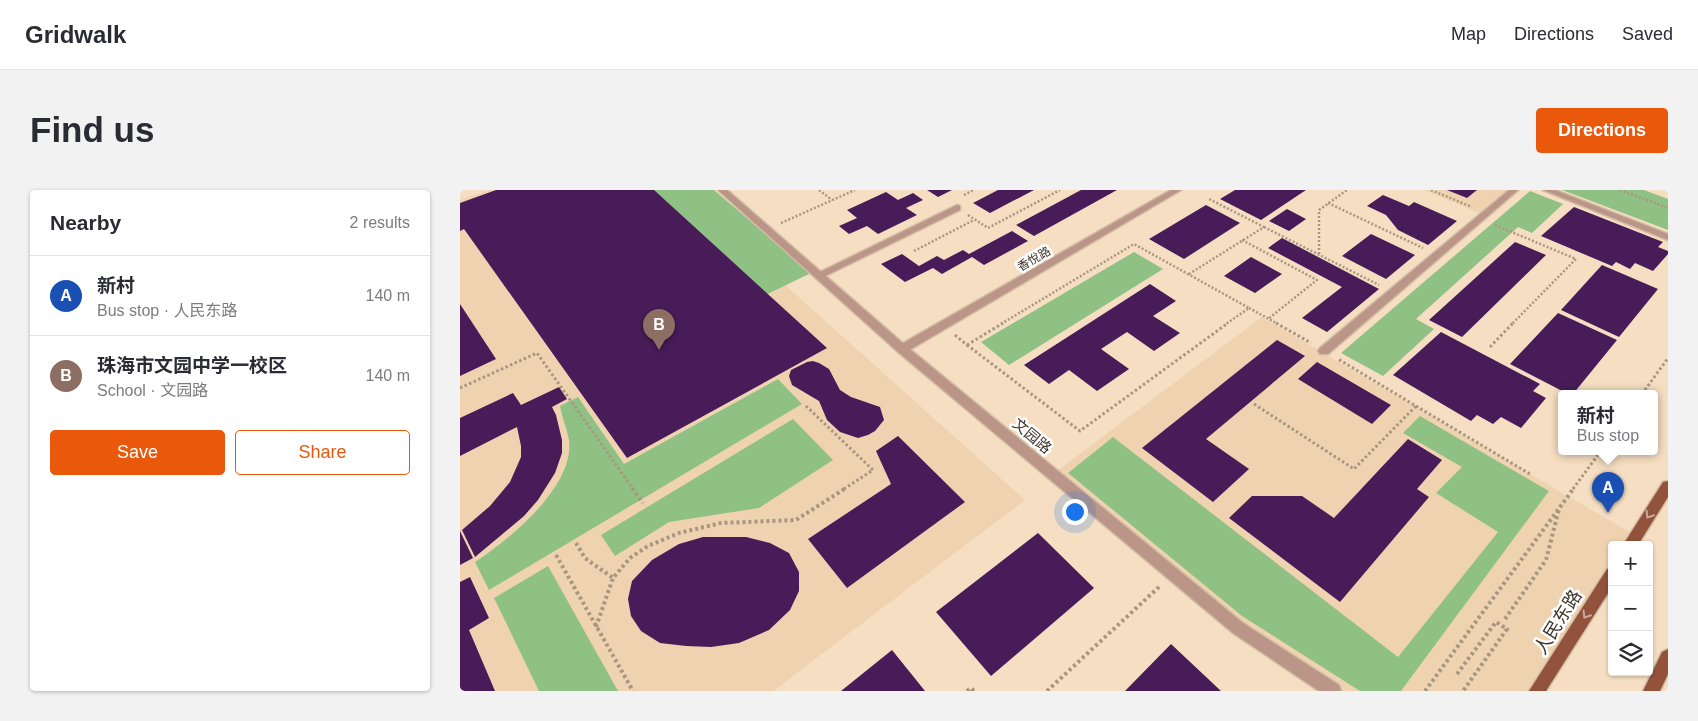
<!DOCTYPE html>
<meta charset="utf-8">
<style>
body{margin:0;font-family:Helvetica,"Noto Sans SC",sans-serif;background:#f2f2f3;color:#2b2b33}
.controls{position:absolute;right:15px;bottom:15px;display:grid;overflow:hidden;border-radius:5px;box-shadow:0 1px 4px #0004}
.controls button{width:45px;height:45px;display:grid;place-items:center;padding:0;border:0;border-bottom:1px solid #e1e1e2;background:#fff;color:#2b2b33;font:25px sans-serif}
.you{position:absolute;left:614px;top:321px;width:18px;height:18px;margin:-12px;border:4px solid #fff;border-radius:50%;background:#1a73e8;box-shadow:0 0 0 8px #1a73e833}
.badge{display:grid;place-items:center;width:32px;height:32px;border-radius:50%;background:#ea580c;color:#fff;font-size:16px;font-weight:700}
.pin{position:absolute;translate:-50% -41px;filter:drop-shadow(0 1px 2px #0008)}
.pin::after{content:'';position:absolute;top:26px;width:18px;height:15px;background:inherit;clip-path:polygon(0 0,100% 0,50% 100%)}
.popup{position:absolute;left:1098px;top:200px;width:100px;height:65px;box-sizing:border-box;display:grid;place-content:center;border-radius:5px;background:#fff;filter:drop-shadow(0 1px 4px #0005);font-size:16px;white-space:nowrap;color:#7c7c81}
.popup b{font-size:19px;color:#2b2b33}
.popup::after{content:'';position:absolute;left:50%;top:100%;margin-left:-10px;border:10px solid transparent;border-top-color:#fff}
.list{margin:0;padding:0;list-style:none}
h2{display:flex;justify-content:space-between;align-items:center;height:65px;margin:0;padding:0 20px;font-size:21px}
h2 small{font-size:16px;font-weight:400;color:#7c7c81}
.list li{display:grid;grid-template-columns:32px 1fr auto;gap:15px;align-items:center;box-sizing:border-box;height:80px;padding:0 20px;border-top:1px solid #e1e1e2}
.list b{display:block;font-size:19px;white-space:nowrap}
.list p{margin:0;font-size:16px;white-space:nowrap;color:#7c7c81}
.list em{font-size:16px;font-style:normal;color:#7c7c81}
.actions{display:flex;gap:10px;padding:15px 20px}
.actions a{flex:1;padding:11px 0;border:1px solid #ea580c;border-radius:5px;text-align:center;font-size:18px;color:#ea580c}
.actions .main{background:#ea580c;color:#fff}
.icon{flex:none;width:28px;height:28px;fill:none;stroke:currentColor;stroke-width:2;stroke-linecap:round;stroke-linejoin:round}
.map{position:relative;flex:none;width:1208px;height:501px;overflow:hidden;border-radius:5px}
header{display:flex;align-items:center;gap:30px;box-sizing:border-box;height:70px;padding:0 25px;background:#fff;border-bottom:1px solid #e1e1e2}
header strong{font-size:24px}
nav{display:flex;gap:28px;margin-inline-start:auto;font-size:18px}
.intro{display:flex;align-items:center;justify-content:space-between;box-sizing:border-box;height:120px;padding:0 30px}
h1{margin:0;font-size:35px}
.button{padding:12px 22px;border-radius:5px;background:#ea580c;color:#fff;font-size:18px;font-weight:700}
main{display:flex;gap:30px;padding:0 30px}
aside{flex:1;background:#fff;border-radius:5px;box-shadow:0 1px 4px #0004}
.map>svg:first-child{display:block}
.built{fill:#efd3b1}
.green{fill:#90c184}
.building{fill:#481c58}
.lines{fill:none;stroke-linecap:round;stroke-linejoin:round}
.service-casing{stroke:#d1bca4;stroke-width:3}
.minor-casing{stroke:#d1bca4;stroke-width:3}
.tertiary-casing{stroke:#d1bca4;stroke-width:3}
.primary-casing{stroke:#d1bca4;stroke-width:3}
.path-far2{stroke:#a89681;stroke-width:2.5;stroke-dasharray:2 2;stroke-linecap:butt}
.path-far1{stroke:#a89681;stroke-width:3;stroke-dasharray:2.5 2.5;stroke-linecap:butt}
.path{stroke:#a89681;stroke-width:4;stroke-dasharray:3 3;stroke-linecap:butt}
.service{fill:#bb9588;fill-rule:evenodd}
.minor{fill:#bb9588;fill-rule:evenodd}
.tertiary{fill:#bb9588;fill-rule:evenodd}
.primary{fill:#93523c;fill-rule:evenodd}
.oneway{stroke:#c9a89e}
.labels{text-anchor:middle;stroke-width:5;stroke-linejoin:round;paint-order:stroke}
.far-street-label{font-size:12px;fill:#3e352a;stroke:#fff}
.street-label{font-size:15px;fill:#3e352a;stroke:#fff}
.near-street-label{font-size:18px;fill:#3e352a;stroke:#fff}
</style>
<header>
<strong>Gridwalk</strong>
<nav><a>Map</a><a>Directions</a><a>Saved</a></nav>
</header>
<div class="intro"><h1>Find us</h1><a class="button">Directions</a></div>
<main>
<aside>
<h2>Nearby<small>2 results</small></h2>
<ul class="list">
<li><span class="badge" style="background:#1a4fb4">A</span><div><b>新村</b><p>Bus stop · 人民东路</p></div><em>140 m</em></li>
<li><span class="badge" style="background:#8d6e63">B</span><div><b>珠海市文园中学一校区</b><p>School · 文园路</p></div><em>140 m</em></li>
</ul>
<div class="actions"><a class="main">Save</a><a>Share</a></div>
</aside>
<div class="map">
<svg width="1208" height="501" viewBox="0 0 1208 501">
<rect width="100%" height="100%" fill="#f6dec2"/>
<path class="built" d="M30 0H219L565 310 313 501H0V10Z
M964 0H1054L1024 25Z
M802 127 1176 346 1170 355H1152V383L1077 501H874L778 437 593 284Z"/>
<path class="green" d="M168 0H254L351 83 285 115Z
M1102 0H1184L1208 9V40Z
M1070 1 1103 14 1072 43 1058 37 956 129 974 139 923 186 881 163Z
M674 62 703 79 549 175 521 152Z
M318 189 342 214 29 400 15 372C49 350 115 296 109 250 107 239 102 228 100 216L118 207 164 274Z
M960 226 1089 301 941 501H900L782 426 608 283 653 247 938 467 1038 342 976 303 1002 277 943 243Z
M333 229 373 270 299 318 209 332 155 366 141 345Z
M88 376 158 501H79L34 408Z"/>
<path class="building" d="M36 0H194L367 158 167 268 4 39 0 41V13Z
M467 0H492L478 7Z
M538 0H574L530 23 513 13Z
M621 0H657L574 46 556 35Z
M775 0H846L801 30 760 9Z
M987 0H1017L1007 8Z
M426 2 438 10 453 3 463 10 446 18 457 25 418 44 407 36 389 44 379 36 397 28 387 20Z
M923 5 949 16 954 12 997 31 968 55 938 40 926 25 907 16Z
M746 15 780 33 724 69 689 49Z
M1114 17 1203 52 1198 57 1208 61V64L1193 81 1175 73 1170 79 1156 72 1152 76 1081 46Z
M827 19 846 29 829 41 809 31Z
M552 41 568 51 524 75 512 67 482 84 473 78 445 92 421 74 442 64 459 76 477 66 484 70 503 60 509 64Z
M911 44 955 65 926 89 882 66Z
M822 48 919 99 867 142 842 128 882 97 808 58Z
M1055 52 1086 65 1002 147 969 130Z
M791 67 822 84 795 103 764 86Z
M1142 75 1198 99 1159 147 1101 120Z
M690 94 716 111 693 126 720 143 694 161 667 142 641 159 669 179 637 201 609 180 589 194 564 175Z
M0 114 36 169 0 186Z
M1098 123 1157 150 1113 204H1108L1050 174Z
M981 142 1080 194 1073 201 1086 208 1061 238 1041 227 1033 234 1017 225 1011 231 933 185Z
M817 150 845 166 746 249 789 279 753 312 682 258Z
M353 171 359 173 369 179 380 200 391 207 420 217 424 230 415 241 408 245 398 248 380 242 367 230 359 211 332 195 329 186 331 180 347 172Z
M857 172 931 215 912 234 838 189Z
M99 197 107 209 92 217 96 225 102 250V263L95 283 78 310 64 326 15 367 2 340 30 316 50 292 61 267V256L57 237 0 266V228L53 203 61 215Z
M438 246 505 312 387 398 348 349 431 294 416 261Z
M948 249 982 270 957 299 969 307 880 412 769 328 792 306H842L874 328Z
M0 341 13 368 0 375Z
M578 343 634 398 531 486 476 422Z
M243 347H286L310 353 329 363 339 382V401L330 420 309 440 279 453 251 457 226 456 200 453 181 441 171 426 168 409 172 391 192 370 219 354Z
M10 387 29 428 9 440 35 501H0V392Z
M711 454 761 501H665Z
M432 460 465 501H381Z"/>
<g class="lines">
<defs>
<path id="service" d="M1049 0H1058L868 164H860L858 161 860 158Z
M1083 0H1095L1208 44V50Z
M497 15 500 16V20L363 87 359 88 354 85Z"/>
<path id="minor" d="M711 0H721L446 162H438L436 159 438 156Z"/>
<path id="tertiary" d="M258 0H267L446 156 783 433 879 495 881 501H859L773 443 438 162Z"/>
<path id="primary" d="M1208 291V307L1178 355H1163L1203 292Z
M1152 378V397L1086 501H1069L1147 379Z
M1208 459V484L1200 501H1183L1202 462Z"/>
</defs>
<use href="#service" class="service-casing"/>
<use href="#minor" class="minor-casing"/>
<use href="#tertiary" class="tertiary-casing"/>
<use href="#primary" class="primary-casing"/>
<path class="path-far2" d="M359 0 372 10
M971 0 1012 17
M1160 0 1208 18
M504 5 513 0
M868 13 963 58
M508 25 528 38 600 0
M321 33 395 0
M1035 35 1116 69 1052 134
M804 37 919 95
M782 50 857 90 808 129
M454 61 514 30
M859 64V20L887 0
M729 84 804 37 749 9
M789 118 818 134
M541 134 674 54 789 118 766 134"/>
<path class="path-far1" d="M816 133 851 153
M495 145 507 155
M507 155 620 241 768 133
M507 155 543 133
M1030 157 1053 133
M0 198 77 163 173 299
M1182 204 1208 168
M794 214 894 279 956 216 878 169
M346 216 413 280 384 299
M956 216 1070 284
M1113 299 1140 262"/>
<path class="path" d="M172 298 183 313
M116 353 125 368 153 388
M96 365 173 501
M1045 429 1086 370 1099 319
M136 437 153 388 170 368 188 356 219 343 261 333 336 330 386 298
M997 484 1036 432 1047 439 1003 501
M507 501 511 498 514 501
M587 501 700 396
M965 501 1114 298"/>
<use href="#service" class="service"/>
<use href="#minor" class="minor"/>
<use href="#tertiary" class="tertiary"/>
<use href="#primary" class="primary"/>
</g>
<defs><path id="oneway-chevron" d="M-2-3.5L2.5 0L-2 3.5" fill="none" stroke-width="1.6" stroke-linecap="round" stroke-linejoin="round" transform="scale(1.25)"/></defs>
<g class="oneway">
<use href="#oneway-chevron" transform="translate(1189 325) rotate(122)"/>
<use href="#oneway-chevron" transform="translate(1126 425) rotate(122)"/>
</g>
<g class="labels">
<g class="far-street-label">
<text transform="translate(574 69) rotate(-30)" y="4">香悅路</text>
</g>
<g class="street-label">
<text transform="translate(572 246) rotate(40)" y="5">文园路</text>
</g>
<g class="near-street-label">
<text transform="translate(1098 432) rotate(-58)" y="6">人民东路</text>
</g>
</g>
</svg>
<div class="controls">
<button>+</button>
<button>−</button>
<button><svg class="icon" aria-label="layers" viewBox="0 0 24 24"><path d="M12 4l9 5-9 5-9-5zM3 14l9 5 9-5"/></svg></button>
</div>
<div class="you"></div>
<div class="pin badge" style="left:1148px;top:323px;background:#1a4fb4">A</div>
<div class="popup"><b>新村</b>Bus stop</div>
<div class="pin badge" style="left:199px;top:160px;background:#8d6e63">B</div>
</div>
</main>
